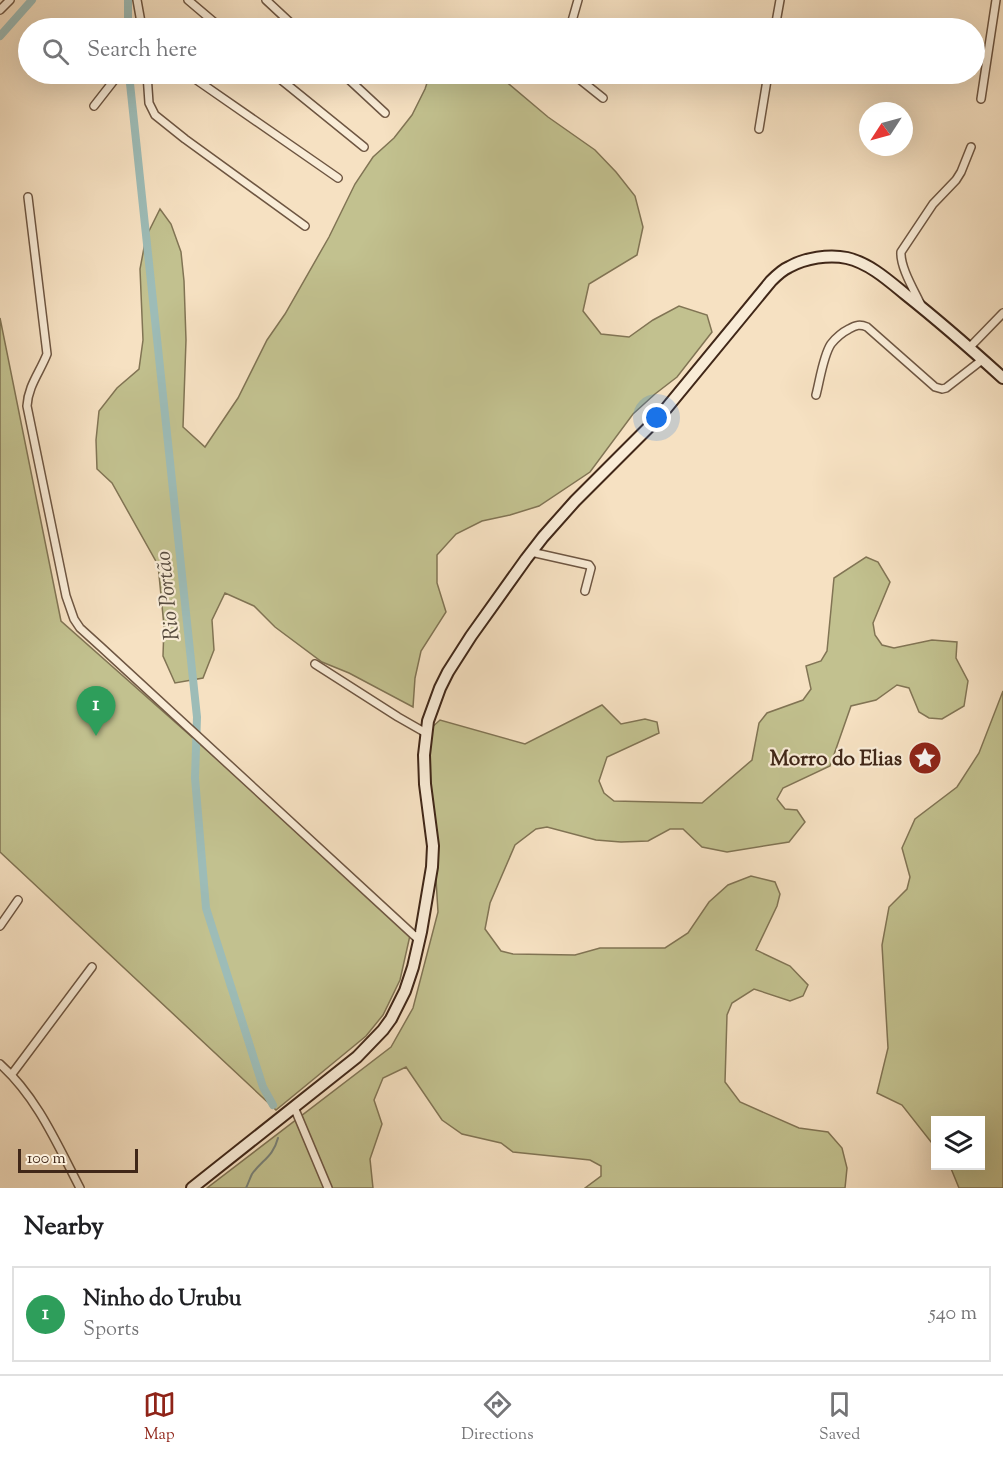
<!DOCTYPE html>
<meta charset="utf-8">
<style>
body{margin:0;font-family:"Sorts Mill Goudy",serif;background:#f6f6f6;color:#202124}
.controls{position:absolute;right:18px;bottom:18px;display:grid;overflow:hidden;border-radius:0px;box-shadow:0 6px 24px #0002}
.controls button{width:54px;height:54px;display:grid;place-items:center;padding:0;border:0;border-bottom:2px solid #e0e0e0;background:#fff;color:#202124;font:30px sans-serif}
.compass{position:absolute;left:859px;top:102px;width:54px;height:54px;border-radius:50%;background:#fff;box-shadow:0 6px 24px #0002;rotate:234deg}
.scale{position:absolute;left:18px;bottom:15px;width:120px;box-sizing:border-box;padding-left:6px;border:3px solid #402718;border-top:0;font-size:16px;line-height:21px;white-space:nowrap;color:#402718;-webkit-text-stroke:4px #f9ecd7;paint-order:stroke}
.you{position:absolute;left:657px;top:418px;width:21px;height:21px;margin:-15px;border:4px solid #fff;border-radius:50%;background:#1a73e8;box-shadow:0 0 0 9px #1a73e833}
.badge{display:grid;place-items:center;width:39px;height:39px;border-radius:50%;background:#8f2418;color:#fff;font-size:20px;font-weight:700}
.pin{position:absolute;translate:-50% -50px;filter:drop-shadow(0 2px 3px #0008)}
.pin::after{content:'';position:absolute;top:32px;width:21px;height:18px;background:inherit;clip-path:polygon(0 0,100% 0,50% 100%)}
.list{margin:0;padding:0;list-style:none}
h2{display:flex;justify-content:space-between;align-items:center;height:78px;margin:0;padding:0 24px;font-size:26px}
h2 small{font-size:20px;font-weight:400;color:#757577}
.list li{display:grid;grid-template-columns:39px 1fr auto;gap:18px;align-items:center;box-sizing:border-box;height:96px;margin:0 12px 12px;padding:0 12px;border:2px solid #e0e0e0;border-radius:0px}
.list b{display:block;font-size:22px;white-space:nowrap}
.list p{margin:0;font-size:20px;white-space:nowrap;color:#757577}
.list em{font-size:20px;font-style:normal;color:#757577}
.icon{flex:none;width:33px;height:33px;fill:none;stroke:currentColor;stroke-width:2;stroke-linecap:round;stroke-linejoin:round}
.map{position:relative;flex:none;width:1003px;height:1188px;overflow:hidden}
.search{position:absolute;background:#fff;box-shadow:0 6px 24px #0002;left:18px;right:18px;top:18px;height:66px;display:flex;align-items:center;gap:15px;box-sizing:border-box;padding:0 21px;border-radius:33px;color:#757577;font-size:22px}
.sheet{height:186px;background:#fff}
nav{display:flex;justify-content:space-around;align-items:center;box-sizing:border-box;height:84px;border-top:2px solid #e0e0e0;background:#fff;font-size:16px;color:#757577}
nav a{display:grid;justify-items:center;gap:3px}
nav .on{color:#8f2418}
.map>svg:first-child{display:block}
.green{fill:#c2c18f;stroke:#817454;stroke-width:1.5}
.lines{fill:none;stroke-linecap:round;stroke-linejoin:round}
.stream{stroke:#788077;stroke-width:2}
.canal{stroke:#9dbcb7;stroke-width:8}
.street-casing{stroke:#6e5642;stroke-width:10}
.secondary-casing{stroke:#402718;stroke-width:14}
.street{stroke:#f9ecd7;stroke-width:7}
.secondary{stroke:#f9ecd7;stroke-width:10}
.labels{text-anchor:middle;stroke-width:4.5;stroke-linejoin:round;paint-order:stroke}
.poi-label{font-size:21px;font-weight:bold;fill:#402718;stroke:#f9ecd7;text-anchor:end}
.water-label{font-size:22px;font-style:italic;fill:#574c40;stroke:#f9ecd7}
</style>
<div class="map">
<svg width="1003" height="1188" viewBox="0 0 1003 1188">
<rect width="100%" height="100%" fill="#f6e1c2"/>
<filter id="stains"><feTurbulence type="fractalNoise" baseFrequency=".00333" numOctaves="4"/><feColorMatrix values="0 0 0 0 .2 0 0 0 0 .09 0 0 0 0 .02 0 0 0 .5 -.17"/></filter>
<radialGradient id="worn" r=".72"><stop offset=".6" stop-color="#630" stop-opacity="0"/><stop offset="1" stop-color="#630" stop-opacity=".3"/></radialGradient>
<path class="green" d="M430 74H497L548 117 595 150 616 172 635 196 643 227 637 255 589 284 583 311 601 334 629 337 653 320 679 306 707 315 712 332 677 377 655 394 633 414 590 472 539 506 510 515 482 521 456 534 437 555V583L446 612 421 651 415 678 413 707 349 673 322 662 275 627 254 606 225 593 212 620 214 650 203 678 175 683 163 656 164 626 158 565 112 483 97 469 96 440 99 411 117 388 139 369 143 340 140 269 146 237 160 209 171 224 181 252 184 281 186 340 183 427 205 447 238 398 267 340 285 314 329 237 355 184 373 157 394 138 412 115 425 89Z
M0 318 61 621 411 931 400 980 383 1015 366 1036 276 1110 0 852Z
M866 557 878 562 890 582 873 623 875 635 882 645 894 648 932 640 957 642 956 658 968 681 964 706 942 719 929 718 919 712 909 688 897 685 876 700 851 706 830 766 783 788 777 799 785 809 797 810 805 822 789 842 727 852 702 847 683 829H670L648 841 621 842 596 840 547 827 536 829 515 845 490 903 485 929 501 951 513 954 575 955 600 948H665L688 933 709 902 728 885 751 876 775 882 780 894 777 906 756 950 790 966 808 985 803 996 790 1001 754 989 732 1003 727 1015 725 1082 740 1102 799 1128 828 1132 842 1148 847 1168 845 1188H585L601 1176V1166L590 1160 513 1152 501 1143 462 1134 442 1120 406 1067 383 1078 374 1100 382 1124 370 1159 373 1188H207L391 1047 413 1008 438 912 428 748 430 729 440 720 525 744 602 705 621 724 645 719 657 722 659 733 607 757 599 781 604 793 614 801 702 803 752 760 759 723 767 713 803 700 811 689 806 666 821 661 827 651 834 578Z
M1003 691V1188H959L950 1166H980V1120H936L935 1147 902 1105 877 1093 888 1048 882 945 889 907 907 889 910 877 902 848 915 819 957 787 979 753Z"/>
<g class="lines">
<path class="stream" d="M246 1188C248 1184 250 1178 252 1174 262 1160 273 1157 278 1138"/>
<path class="canal" d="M128 0V28
M0 36 32 0
M129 74 197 717 195 778 206 908 263 1087 273 1105"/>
<defs>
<path id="street" d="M137 0 142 28
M188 0 221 28
M266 0 296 28
M0 10 10 0
M517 27 519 28
M570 28 578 0
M775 28 780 0
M147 74 149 103 155 115 185 139 305 226
M188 74 338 178
M274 74 364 147
M343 74 385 113
M573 74 603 98
M981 99 996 0
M94 106 119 74
M759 129 768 74
M28 197 47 354C40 372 28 386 27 406L66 596 74 619 80 628 101 647 419 940
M921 305C914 290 900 267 901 252L933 204 956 180 961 172 971 147
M969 348 1003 313
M816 395C820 380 823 356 831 344 835 339 843 332 849 329 856 325 860 324 867 327L935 387 942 389 946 388 982 360
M531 552 589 565 591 568 585 591
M315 664 398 717 426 733
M0 926 18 900
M0 1064C37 1097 57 1144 80 1188
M12 1074 92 967
M294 1107 328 1188"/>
<path id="secondary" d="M192 1188 357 1057 383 1030 391 1019 405 991 413 967 421 932 432 867 433 846 425 784 424 755 428 721 440 688 448 672 471 636 526 559 543 537 575 501 660 416 771 281C776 276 782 270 789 267 805 258 829 254 847 258 869 263 888 280 905 294 939 321 971 349 1003 378"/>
</defs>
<use href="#street" class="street-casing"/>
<use href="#secondary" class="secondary-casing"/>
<use href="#street" class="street"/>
<use href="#secondary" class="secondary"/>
</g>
<defs>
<symbol id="sight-disc" viewBox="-11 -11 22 22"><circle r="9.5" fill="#8f2418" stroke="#f9ecd7"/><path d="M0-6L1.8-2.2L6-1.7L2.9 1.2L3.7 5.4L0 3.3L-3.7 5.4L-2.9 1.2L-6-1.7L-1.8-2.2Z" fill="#fff"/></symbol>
</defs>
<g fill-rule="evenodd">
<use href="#sight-disc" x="906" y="739" width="38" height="38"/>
</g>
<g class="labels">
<g class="poi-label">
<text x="902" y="765">Morro do Elias</text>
</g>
<g class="water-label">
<text transform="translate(166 596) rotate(-96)" y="8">Rio Portão</text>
</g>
</g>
<rect width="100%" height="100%" filter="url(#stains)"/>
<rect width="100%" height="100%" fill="url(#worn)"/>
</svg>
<div class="controls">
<button><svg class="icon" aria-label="layers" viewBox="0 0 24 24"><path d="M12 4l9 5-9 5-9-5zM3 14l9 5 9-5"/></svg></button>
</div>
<svg class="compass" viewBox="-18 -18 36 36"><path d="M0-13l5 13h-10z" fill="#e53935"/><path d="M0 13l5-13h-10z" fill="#757577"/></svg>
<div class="scale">100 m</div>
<div class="you"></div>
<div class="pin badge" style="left:96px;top:736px;background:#2e9e5b">1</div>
<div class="search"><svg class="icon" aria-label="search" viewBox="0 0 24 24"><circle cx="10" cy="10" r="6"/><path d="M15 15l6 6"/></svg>Search here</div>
</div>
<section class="sheet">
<h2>Nearby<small></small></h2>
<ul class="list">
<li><span class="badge" style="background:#2e9e5b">1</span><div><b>Ninho do Urubu</b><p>Sports</p></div><em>540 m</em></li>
</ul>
</section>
<nav>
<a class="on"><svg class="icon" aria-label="map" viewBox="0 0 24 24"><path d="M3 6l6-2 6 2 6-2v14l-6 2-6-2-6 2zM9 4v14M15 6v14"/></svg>Map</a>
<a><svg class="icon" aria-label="directions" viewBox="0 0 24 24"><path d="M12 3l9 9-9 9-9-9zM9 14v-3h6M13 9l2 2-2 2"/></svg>Directions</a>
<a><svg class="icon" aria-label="saved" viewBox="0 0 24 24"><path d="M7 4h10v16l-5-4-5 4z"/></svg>Saved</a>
</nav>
